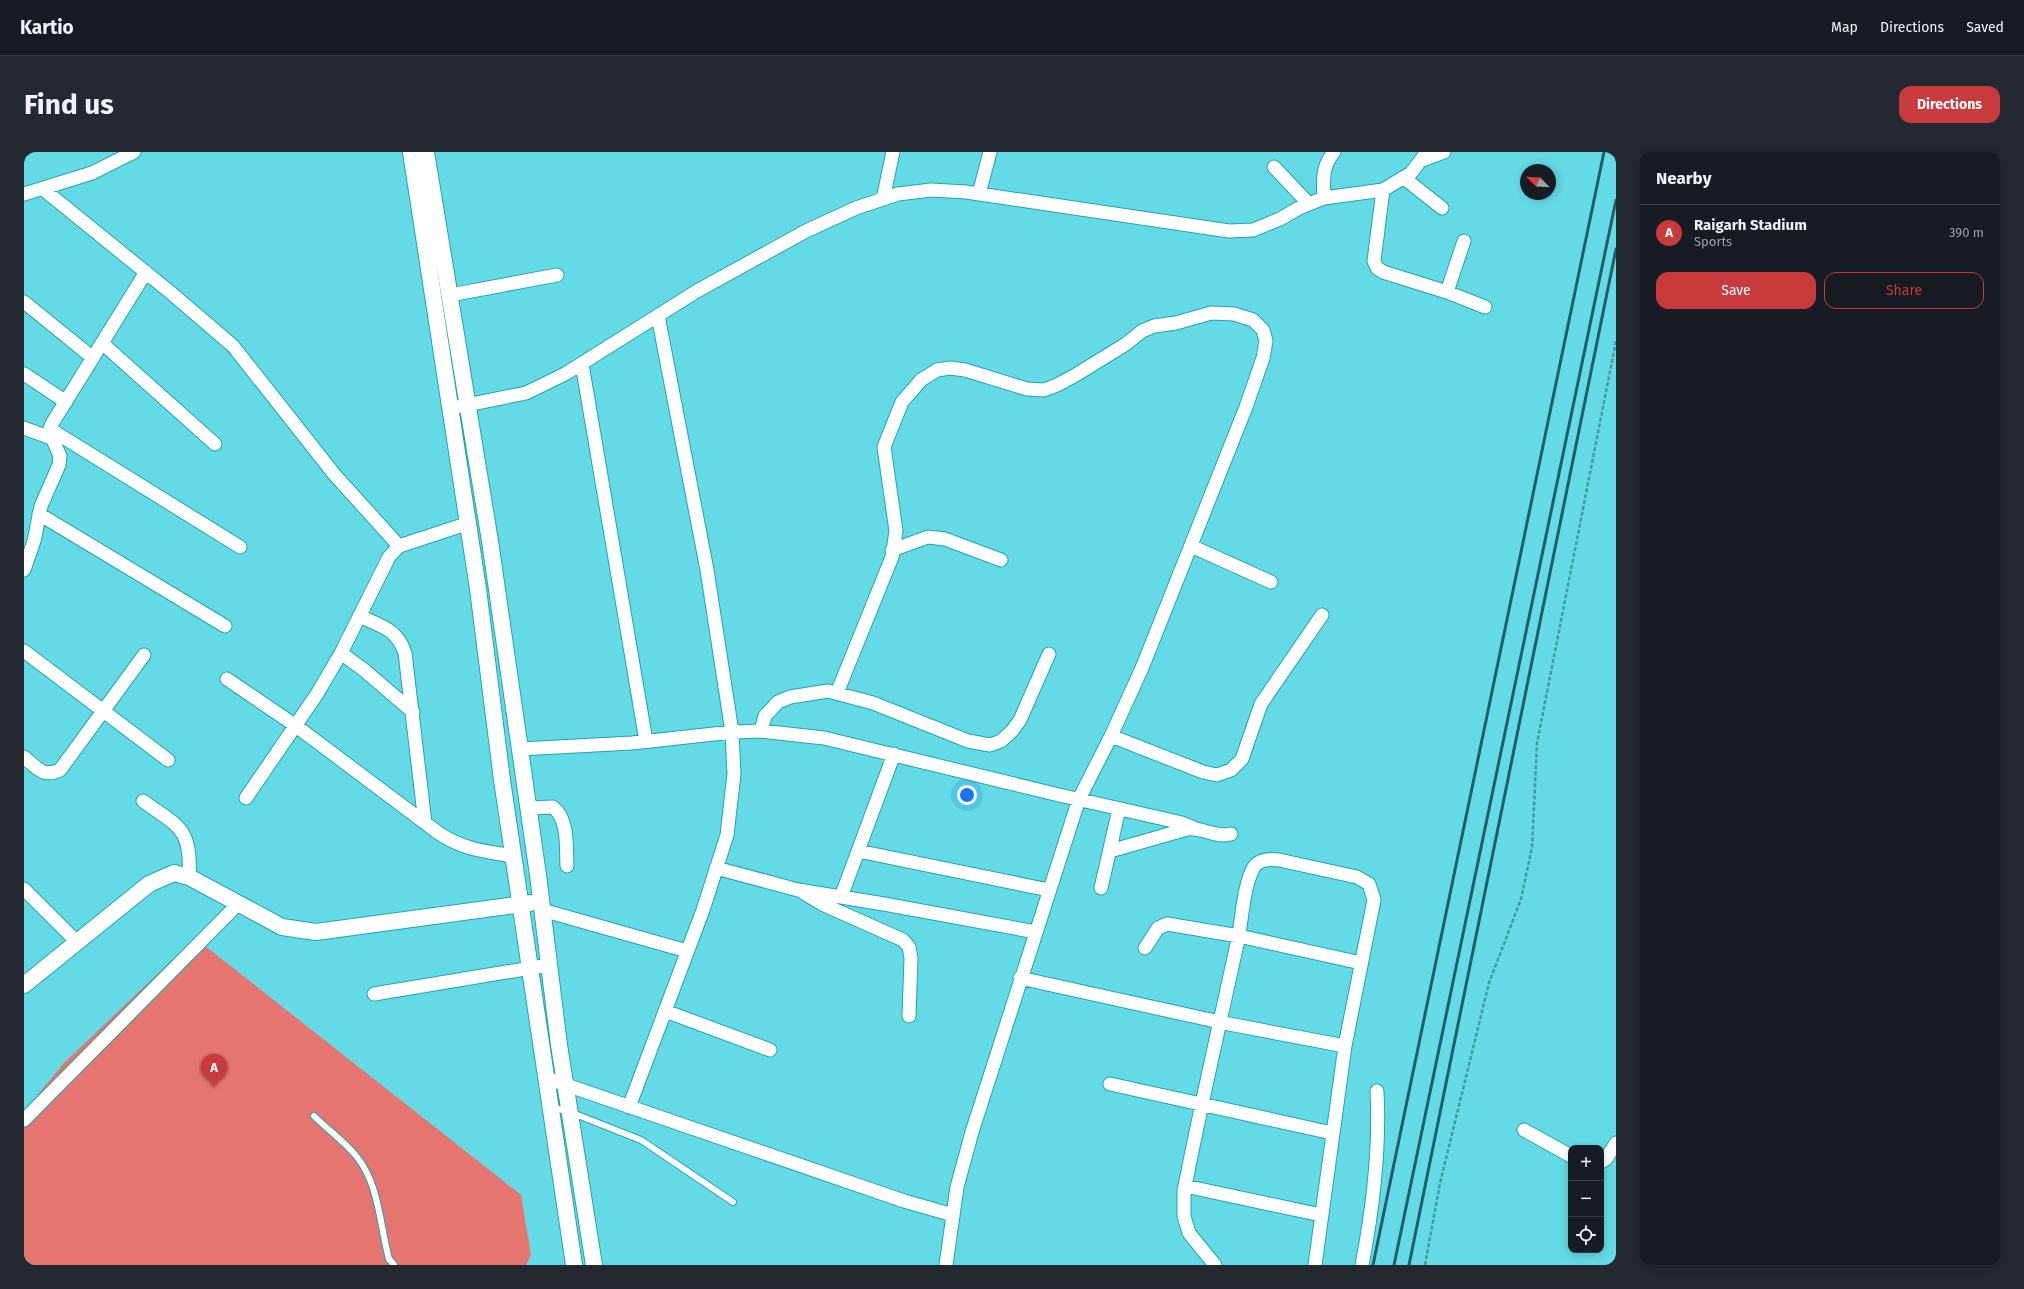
<!DOCTYPE html>
<meta charset="utf-8">
<style>
body{margin:0;font-family:"Fira Sans",sans-serif;background:#242831;color:#f1f3f6}
.controls{position:absolute;right:12px;bottom:12px;display:grid;overflow:hidden;border-radius:8px;box-shadow:0 2px 10px #0003}
.controls button{width:36px;height:36px;display:grid;place-items:center;padding:0;border:0;border-bottom:1px solid #363941;background:#171b24;color:#f1f3f6;font:20px sans-serif}
.compass{position:absolute;left:1496px;top:12px;width:36px;height:36px;border-radius:50%;background:#171b24;box-shadow:0 2px 10px #0003;rotate:294deg}
.you{position:absolute;left:943px;top:643px;width:14px;height:14px;margin:-10px;border:3px solid #fff;border-radius:50%;background:#1a73e8;box-shadow:0 0 0 6px #1a73e833}
.badge{display:grid;place-items:center;width:26px;height:26px;border-radius:50%;background:#c93a3c;color:#fff;font-size:13px;font-weight:700}
.pin{position:absolute;translate:-50% -33px;filter:drop-shadow(0 1px 2px #0008)}
.pin::after{content:'';position:absolute;top:21px;width:14px;height:12px;background:inherit;clip-path:polygon(0 0,100% 0,50% 100%)}
.list{margin:0;padding:0;list-style:none}
h2{display:flex;justify-content:space-between;align-items:center;height:52px;margin:0;padding:0 16px;font-size:17px}
h2 small{font-size:13px;font-weight:400;color:#9ea1a6}
.list li{display:grid;grid-template-columns:26px 1fr auto;gap:12px;align-items:center;box-sizing:border-box;height:56px;padding:0 16px;border-top:1px solid #363941}
.list b{display:block;font-size:15px;white-space:nowrap}
.list p{margin:0;font-size:13px;white-space:nowrap;color:#9ea1a6}
.list em{font-size:13px;font-style:normal;color:#9ea1a6}
.actions{display:flex;gap:8px;padding:12px 16px}
.actions a{flex:1;padding:9px 0;border:1px solid #c93a3c;border-radius:12px;text-align:center;font-size:14px;color:#c93a3c}
.actions .main{background:#c93a3c;color:#fff}
.icon{flex:none;width:22px;height:22px;fill:none;stroke:currentColor;stroke-width:2;stroke-linecap:round;stroke-linejoin:round}
.map{position:relative;flex:none;width:1592px;height:1113px;overflow:hidden;border-radius:12px}
header{display:flex;align-items:center;gap:24px;box-sizing:border-box;height:56px;padding:0 20px;background:#171b24;border-bottom:1px solid #363941}
header strong{font-size:19px}
nav{display:flex;gap:22px;margin-inline-start:auto;font-size:14px}
.intro{display:flex;align-items:center;justify-content:space-between;box-sizing:border-box;height:96px;padding:0 24px}
h1{margin:0;font-size:28px}
.button{padding:10px 18px;border-radius:12px;background:#c93a3c;color:#fff;font-size:14px;font-weight:700}
main{display:flex;gap:24px;padding:0 24px}
aside{flex:1;background:#171b24;border-radius:12px;box-shadow:0 2px 10px #0003}
.map>svg:first-child{display:block}
.green{fill:#e6756f}
.lines{fill:none;stroke-linecap:round;stroke-linejoin:round}
.service-casing{stroke:#1fa5b0;stroke-width:8}
.minor-casing{stroke:#1fa5b0;stroke-width:15}
.tertiary-casing{stroke:#1fa5b0;stroke-width:18}
.path{stroke:#409aa3;stroke-width:2.5;stroke-dasharray:4 2;stroke-linecap:butt}
.service{stroke:#fff;stroke-width:6}
.minor{stroke:#fff;stroke-width:13}
.tertiary{stroke:#fff;stroke-width:16}
.rail{stroke:#205f65;stroke-width:3}
</style>
<header>
<strong>Kartio</strong>
<nav><a>Map</a><a>Directions</a><a>Saved</a></nav>
</header>
<div class="intro"><h1>Find us</h1><a class="button">Directions</a></div>
<main>
<div class="map">
<svg width="1592" height="1113" viewBox="0 0 1592 1113">
<rect width="100%" height="100%" fill="#64dae6"/>
<path class="green" d="M171 786 497 1043 507 1103 502 1113H0V959L40 911Z"/>
<g class="lines">
<defs>
<path id="service" d="M527 955 546 960 617 988 709 1050
M290 964C304 978 321 990 333 1005 355 1032 356 1074 365 1107L370 1113"/>
<path id="minor" d="M1396 9 1420 0
M1250 15 1285 52
M1380 26 1418 56
M19 37 146 140 209 194 310 322 375 394
M1359 38 1350 109 1353 116 1359 120 1423 140 1461 155
M0 42 68 21 110 0
M955 42 966 0
M1300 46C1299 29 1298 14 1310 0
M859 47 869 0
M1423 140 1440 89
M426 143 533 123
M0 150 69 206
M78 191 191 292
M558 212 622 589
M0 222 42 250
M428 256 502 241 541 222 673 139 782 79 832 56 874 42 907 38 942 40 1205 79 1229 78 1256 67 1275 56 1300 46 1359 38 1387 21 1403 0
M0 276 27 286
M26 277 216 395
M15 362 201 474
M1167 394 1247 430
M868 398 904 385 921 387 977 408
M0 418 10 389 17 354 35 313 36 304 25 279 29 270 122 120
M335 464C357 474 373 477 381 501L401 671
M0 499 144 608
M317 501 340 518 389 560
M203 527 272 574 416 682C441 698 460 699 489 704
M813 541 868 405 872 379 860 295 878 250 897 228 913 218 926 216 941 218 1003 237 1020 238 1033 233 1050 224 1102 192 1118 179 1130 174 1152 171 1187 161 1210 162 1229 168 1239 178 1242 189 1239 206 1222 255 1118 516 1087 584 1055 647 948 980 933 1035 922 1113
M737 579 741 564 754 550 766 545 804 539 849 551 944 589 966 593 977 589 988 579 996 568 1025 502
M1087 584 1179 620 1193 623 1207 618 1218 607 1237 552 1298 463
M496 597 608 591 708 580 737 579 800 586 1035 643 1158 671 1170 676
M0 605C13 616 19 626 36 618L120 503
M222 646 293 542 317 501 365 405 375 394 445 371
M119 649C155 675 168 676 165 725
M504 656 529 655C545 668 542 695 543 714
M834 699 1025 738
M1086 699 1163 677C1178 675 1191 686 1207 682
M692 716 774 738 860 752 1012 780
M1077 736 1095 657
M0 737 53 790
M780 741 798 752 879 788 885 795 887 806 885 864
M817 745 870 602
M518 758 663 799
M1121 796 1134 776 1143 772 1215 784 1337 811
M996 826 1205 872 1321 894
M350 842 525 813
M641 859 746 898
M522 926 880 1049 929 1063
M1086 932 1308 981
M605 955 679 758 703 683 710 622 708 580 683 418 634 164
M0 968 214 752
M1500 978 1547 1004
M1577 1010 1582 1007 1592 991
M1161 1034 1297 1063
M1191 1113 1165 1081 1160 1064V1039C1176 957 1195 875 1213 792 1218 771 1219 733 1230 715 1235 707 1246 707 1255 708L1333 725 1345 732 1350 748 1321 894 1291 1113
M1338 1113C1349 1056 1356 997 1353 939"/>
<path id="tertiary" d="M387 0 454 437 478 628 550 1113
M402 0 466 389 514 723 535 893 570 1113
M0 833 125 732 150 721 165 725 258 775 292 780 506 751"/>
</defs>
<use href="#service" class="service-casing"/>
<use href="#minor" class="minor-casing"/>
<use href="#tertiary" class="tertiary-casing"/>
<path class="path" d="M1401 1113 1416 1031 1465 831 1497 747 1508 695 1513 591 1592 189"/>
<use href="#service" class="service"/>
<use href="#minor" class="minor"/>
<use href="#tertiary" class="tertiary"/>
<path class="rail" d="M1349 1113 1580 0
M1370 1113 1592 48
M1385 1113 1592 97"/>
</g>
</svg>
<div class="controls">
<button>+</button>
<button>−</button>
<button><svg class="icon" aria-label="locate" viewBox="0 0 24 24"><circle cx="12" cy="12" r="6"/><path d="M12 2v4M12 18v4M2 12h4M18 12h4"/></svg></button>
</div>
<svg class="compass" viewBox="-18 -18 36 36"><path d="M0-13l5 13h-10z" fill="#e53935"/><path d="M0 13l5-13h-10z" fill="#9ea1a6"/></svg>
<div class="you"></div>
<div class="pin badge" style="left:190px;top:935px">A</div>
</div>
<aside>
<h2>Nearby<small></small></h2>
<ul class="list">
<li><span class="badge">A</span><div><b>Raigarh Stadium</b><p>Sports</p></div><em>390 m</em></li>
</ul>
<div class="actions"><a class="main">Save</a><a>Share</a></div>
</aside>
</main>
